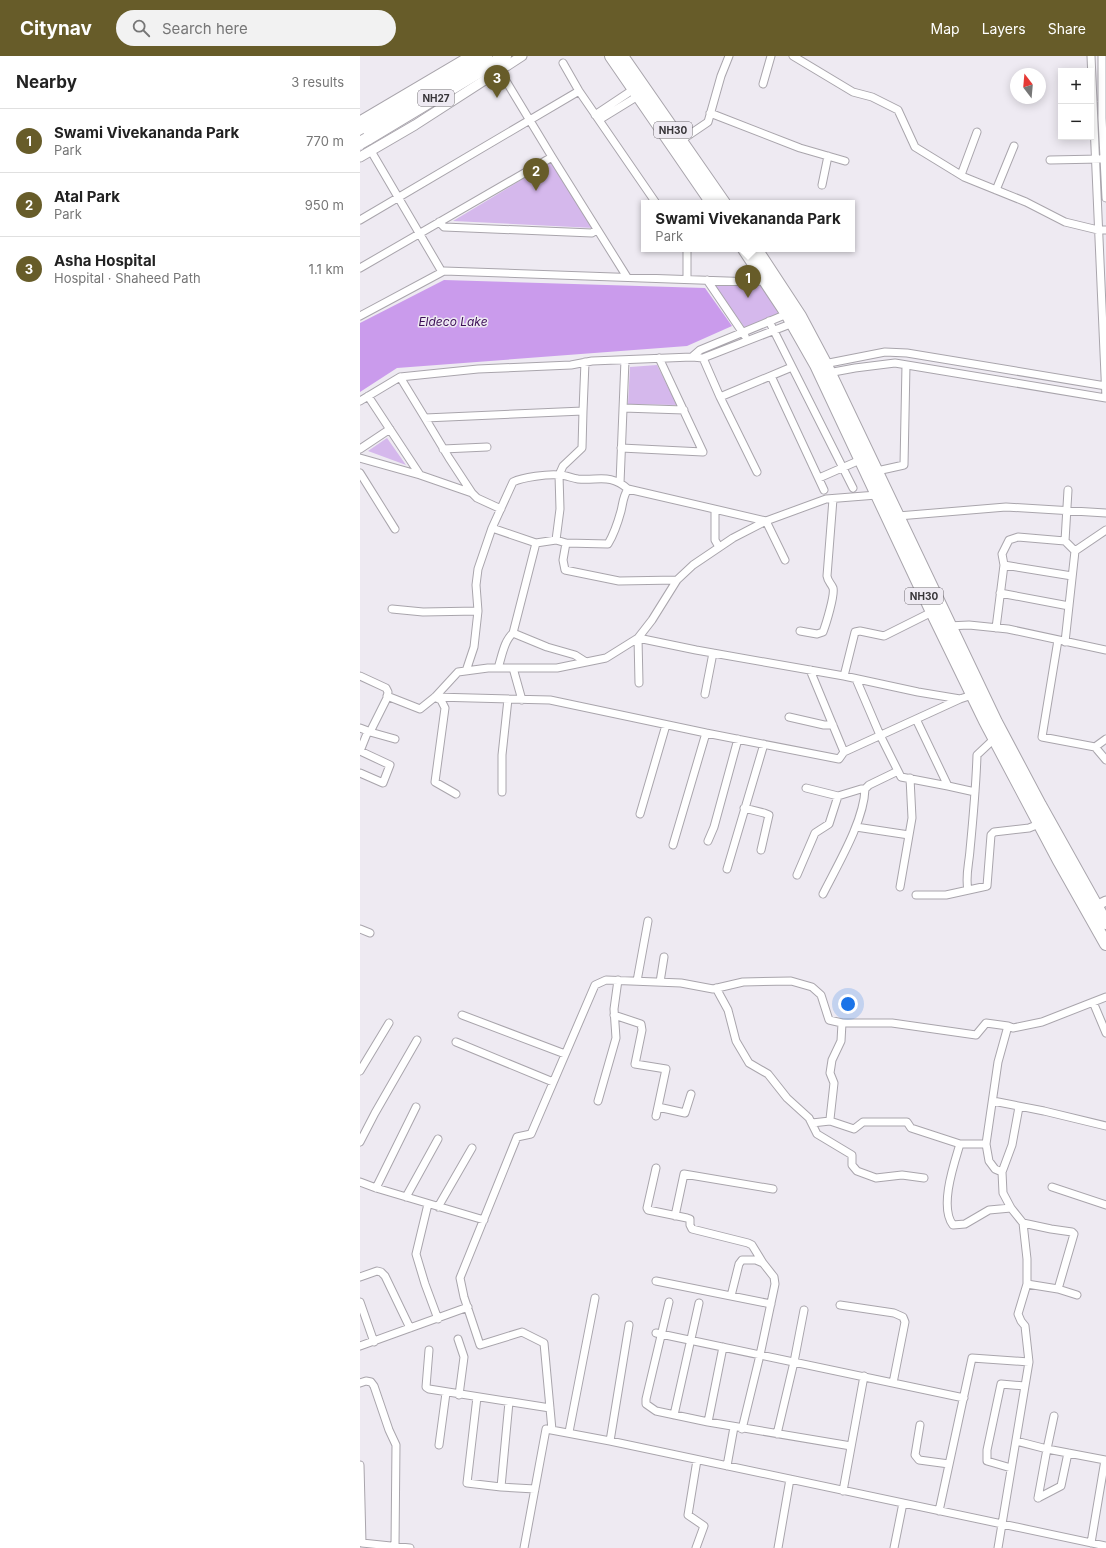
<!DOCTYPE html>
<meta charset="utf-8">
<style>
body{margin:0;font-family:Inter,sans-serif;background:#f2f2f2;color:#222}
.controls{position:absolute;right:12px;top:12px;display:grid;overflow:hidden;border-radius:0px;box-shadow:0 2px 10px #0003}
.controls button{width:36px;height:36px;display:grid;place-items:center;padding:0;border:0;border-bottom:1px solid #e0e0e0;background:#fff;color:#222;font:20px sans-serif}
.compass{position:absolute;left:650px;top:12px;width:36px;height:36px;border-radius:50%;background:#fff;box-shadow:0 2px 10px #0003;rotate:344deg}
.you{position:absolute;left:488px;top:948px;width:14px;height:14px;margin:-10px;border:3px solid #fff;border-radius:50%;background:#1a73e8;box-shadow:0 0 0 6px #1a73e833}
.badge{display:grid;place-items:center;width:26px;height:26px;border-radius:50%;background:#675c29;color:#fff;font-size:13px;font-weight:700}
.pin{position:absolute;translate:-50% -33px;filter:drop-shadow(0 1px 2px #0008)}
.pin::after{content:'';position:absolute;top:21px;width:14px;height:12px;background:inherit;clip-path:polygon(0 0,100% 0,50% 100%)}
.popup{position:absolute;left:281px;top:144px;width:214px;height:52px;box-sizing:border-box;display:grid;place-content:center;border-radius:0px;background:#fff;filter:drop-shadow(0 1px 3px #0005);font-size:13px;white-space:nowrap;color:#767676}
.popup b{font-size:15px;color:#222}
.popup::after{content:'';position:absolute;left:50%;top:100%;margin-left:-8px;border:8px solid transparent;border-top-color:#fff}
.list{margin:0;padding:0;list-style:none}
h2{display:flex;justify-content:space-between;align-items:center;height:52px;margin:0;padding:0 16px;font-size:17px}
h2 small{font-size:13px;font-weight:400;color:#767676}
.list li{display:grid;grid-template-columns:26px 1fr auto;gap:12px;align-items:center;box-sizing:border-box;height:64px;padding:0 16px;border-top:1px solid #e0e0e0}
.list b{display:block;font-size:15px;white-space:nowrap}
.list p{margin:0;font-size:13px;white-space:nowrap;color:#767676}
.list em{font-size:13px;font-style:normal;color:#767676}
.icon{flex:none;width:22px;height:22px;fill:none;stroke:currentColor;stroke-width:2;stroke-linecap:round;stroke-linejoin:round}
.map{position:relative;flex:none;width:746px;height:1492px;overflow:hidden}
header{display:flex;align-items:center;gap:24px;box-sizing:border-box;height:56px;padding:0 20px;background:#675c29;color:#fff}
header strong{font-size:19px}
nav{display:flex;gap:22px;margin-inline-start:auto;font-size:14px}
.search{width:280px;height:36px;background:#f2f2f2;display:flex;align-items:center;gap:10px;box-sizing:border-box;padding:0 14px;border-radius:22px;color:#767676;font-size:15px}
main{display:flex}
aside{flex:1;background:#fff}
.map>svg:first-child{display:block}
.green{fill:#d5b8ec}
.water{fill:#ca9bec}
.lines{fill:none;stroke-linecap:round;stroke-linejoin:round}
.minor-casing{stroke:#a9a5ac;stroke-width:9}
.tertiary-casing{stroke:#a9a5ac;stroke-width:11}
.trunk-casing{stroke:#a9a5ac;stroke-width:14}
.minor{stroke:#fff;stroke-width:7}
.tertiary{stroke:#fff;stroke-width:9}
.trunk{stroke:#fff;stroke-width:12}
.trunk-bridge-casing{stroke:#a9a5ac;stroke-width:14;stroke-linecap:butt}
.trunk-bridge{stroke:#fff;stroke-width:12}
.labels{text-anchor:middle;stroke-width:3;stroke-linejoin:round;paint-order:stroke}
.shield{fill:#eeeaf2;stroke:#6e6b70;stroke-width:1}
.shield-label{font-size:10px;font-weight:bold;fill:#373538}
.water-label{font-size:12px;font-style:italic;fill:#3d0f57;stroke:#eeeaf2}
</style>
<header>
<strong>Citynav</strong>
<div class="search"><svg class="icon" aria-label="search" viewBox="0 0 24 24"><circle cx="10" cy="10" r="6"/><path d="M15 15l6 6"/></svg>Search here</div>
<nav><a>Map</a><a>Layers</a><a>Share</a></nav>
</header>
<main>
<aside>
<h2>Nearby<small>3 results</small></h2>
<ul class="list">
<li><span class="badge">1</span><div><b>Swami Vivekananda Park</b><p>Park</p></div><em>770 m</em></li>
<li><span class="badge">2</span><div><b>Atal Park</b><p>Park</p></div><em>950 m</em></li>
<li><span class="badge">3</span><div><b>Asha Hospital</b><p>Hospital · Shaheed Path</p></div><em>1.1 km</em></li>
</ul>
</aside>
<div class="map">
<svg width="746" height="1492" viewBox="0 0 746 1492">
<rect width="100%" height="100%" fill="#eeeaf2"/>
<path class="green" d="M191 106 234 172 93 165Z
M352 227H404L423 257 385 272Z
M297 309 317 349 268 348 270 311Z
M27 382 46 409 8 395Z"/>
<path class="water" d="M84 224 345 232 372 270 327 290 37 312 0 336V267Z"/>
<g class="lines">
<defs>
<path id="minor" d="M433 0 493 36 512 41 538 54 555 91 604 121 666 146 705 166 738 174H746
M731 0 746 342
M742 0V62L746 142
M203 7 219 35 296 147
M140 15 192 101 267 221
M403 28 411 0
M350 57 440 92 485 105
M235 59 274 33
M239 64 278 40
M320 85 348 66 361 20 369 0
M11 95 82 216
M690 104 740 103
M601 119 617 76
M462 129 468 100
M636 134 654 90
M0 164 219 35
M79 166 84 171 232 177 237 173
M0 212 192 101
M327 223V193
M347 224 385 280
M0 260 84 215 395 226 405 224
M409 265 493 432
M332 301 340 294 427 258
M343 302 360 341 397 416
M464 308 525 296 547 297 746 330
M468 317 495 312 535 307 746 342
M411 320 464 434
M40 321 65 362 223 355 222 392 203 410 199 419 200 453 196 484
M8 340 60 419 112 437
M360 341 432 311
M0 345 40 321 118 313 211 309 232 305 332 301 343 302 433 267
M263 352 324 354
M223 355 225 306
M65 362 89 402 112 437 117 442 141 453
M261 392 343 396 299 302
M0 393 30 373
M83 393 127 391
M0 402 60 419
M517 415 544 409 546 309
M0 417 35 473
M459 422 500 404
M260 427 265 304
M708 434 705 485 715 495
M355 454V484L359 491
M538 460 646 451 746 457
M132 472 176 487 196 484 206 487 248 488C254 478 258 466 261 455 263 447 263 440 268 433L406 465 425 504
M206 487 203 504 205 514 259 525 317 524
M644 509 712 520
M640 537 709 550
M32 553 63 556 118 555
M588 570 609 569 648 573 746 594
M636 572 644 509 642 498 649 484 658 481 705 485
M440 575 457 578 463 576C466 568 475 539 473 532 471 527 468 526 467 520L473 443
M153 577 187 591 215 599 226 606
M278 582 336 594 484 620 558 636 600 643 612 639
M278 582 279 627
M698 584 682 681 735 691 746 683
M705 586 715 495 746 474
M138 612C142 600 144 585 153 577L176 487
M153 612 162 644
M450 614 484 696 600 643
M106 615 114 591 118 555 116 529 118 513 132 472 153 426C163 421 188 418 199 419 206 419 211 422 218 423 238 425 250 417 268 433
M0 620 26 632 28 636 27 642 10 676 8 675
M484 620 495 576 500 575 524 580 572 556
M496 623 520 679 541 721 588 730 556 663
M345 638 353 597
M27 640 60 653 75 641 98 616 128 612H197L246 602 278 582 292 564 317 524 333 509 373 482 406 465 466 443 517 439
M75 641 190 644 346 677
M75 641 81 644 85 652 75 726 96 738
M429 661 464 669H473
M0 672 8 675 0 695
M10 676 35 683
M735 691 746 704
M0 695 30 709 23 727 0 717
M588 730 615 736
M446 732 478 740 501 733H505L509 729 538 715
M142 736V699L148 643
M384 752 404 757 409 759 401 794
M280 758 306 669
M496 771 549 779
M348 785 354 771 378 683
M313 789 346 677 479 703 484 696
M367 813 404 688
M437 819 455 777 469 768 478 740
M540 831 552 762 550 722
M608 834C605 821 609 808 610 794 613 763 616 731 617 699L634 683
M463 838C478 808 504 765 505 733
M556 839H586L627 830 631 779 634 776 669 772 679 768
M0 873 10 877
M277 925 288 865
M300 926 304 901
M356 932 368 954 376 985 389 1007 408 1018 427 1042 449 1062 457 1078 492 1099V1109L497 1115 516 1122 542 1119 564 1122
M733 946 746 977
M102 959 205 998
M254 959 281 968 282 974 275 1008 306 1013 296 1060
M96 986 193 1026
M0 1015 29 967
M238 1045 256 982 254 953 258 924
M633 1045 684 1055 746 1070
M298 1051 325 1057 331 1038
M659 1051 652 1089 642 1116 643 1137 651 1152 663 1167 667 1203V1228L658 1258 661 1265 665 1270 669 1306
M470 1063 474 1027 470 1017 472 1004 481 985 482 967
M452 1067 470 1065 494 1073 503 1066H547L551 1072 600 1088H626
M0 1086 15 1057 57 984
M600 1088C594 1108 579 1151 593 1169L605 1168 629 1154 651 1152
M296 1112 287 1152 288 1154 327 1162 330 1163V1169L332 1173 388 1187 392 1189 403 1207
M642 1116 635 1113 629 1105 626 1088 638 1006 648 970
M0 1126 16 1132 124 1164
M692 1131 746 1149
M16 1132 56 1051
M46 1141 78 1083
M68 1148 56 1198 65 1228 78 1263
M78 1151 112 1092
M315 1160 324 1118 413 1133
M663 1167 691 1173 712 1176 714 1178 698 1233
M0 1221 17 1215 21 1216 25 1220 50 1272
M296 1225 411 1248
M667 1228 698 1233 717 1239
M371 1240 379 1208 382 1204H396L403 1207 414 1221 415 1228 400 1299 382 1373
M0 1246 14 1286
M309 1246 286 1343V1348L296 1355 348 1366 491 1390
M480 1249 534 1257 543 1261 545 1266 533 1327
M296 1277 604 1342
M98 1283 104 1301 99 1339
M0 1290 108 1251
M69 1294 66 1331 69 1333 190 1352
M0 1327 6 1325 11 1326 14 1330 29 1374 36 1389 35 1490
M117 1341 107 1427 141 1431 175 1433
M314 1359 339 1247
M694 1360 687 1393 745 1404 731 1487
M348 1366 363 1291
M560 1369 555 1399 559 1404 589 1408
M192 1374 184 1287 162 1276 120 1289 104 1241 100 1222 157 1081 171 1078 235 929 246 924 321 927 353 933 383 926 431 925 452 931 461 939 469 964 482 967H532L616 979 626 967 648 970 653 972 682 966 746 941
M209 1376 235 1242
M417 1378 434 1306 444 1254
M250 1385 269 1269
M656 1385 687 1393 678 1442
M79 1389 86 1337
M0 1409 2 1487 50 1492
M367 1410 374 1371
M651 1412 627 1405V1394L641 1328 665 1330
M141 1431 149 1346
M483 1435 504 1320
M678 1442 701 1430 708 1397
M579 1455 612 1302 669 1306 638 1492
M164 1492 186 1373 250 1385 746 1490
M336 1492 344 1470 328 1459 337 1404
M418 1492 430 1423
M534 1492 543 1447"/>
<path id="tertiary" d="M0 65 110 0
M0 101 55 69 162 0
M732 852 746 845"/>
<path id="trunk" d="M251 0 352 147
M262 0 364 147
M0 76 126 0
M7 83 145 0
M384 193 427 258 456 309 572 556 625 665 698 803 746 888
M396 193 440 260 465 307 636 666 680 749 746 867"/>
</defs>
<use href="#minor" class="minor-casing"/>
<use href="#tertiary" class="tertiary-casing"/>
<use href="#trunk" class="trunk-casing"/>
<use href="#minor" class="minor"/>
<use href="#tertiary" class="tertiary"/>
<use href="#trunk" class="trunk"/>
<defs>
<path id="trunk-bridge" d="M0 87 7 83"/>
</defs>
<use href="#trunk-bridge" class="trunk-bridge-casing"/>
<use href="#trunk-bridge" class="trunk-bridge"/>
</g>
<g class="labels">
<g class="shield">
<rect x="58" y="34" width="36" height="16" rx="3"/>
<rect x="294" y="66" width="38" height="16" rx="3"/>
<rect x="545" y="532" width="38" height="16" rx="3"/>
</g>
<g class="shield-label">
<text x="76" y="46">NH27</text>
<text x="313" y="78">NH30</text>
<text x="564" y="544">NH30</text>
</g>
<g class="water-label">
<text x="93" y="270">Eldeco Lake</text>
</g>
</g>
</svg>
<div class="controls">
<button>+</button>
<button>−</button>
</div>
<svg class="compass" viewBox="-18 -18 36 36"><path d="M0-13l5 13h-10z" fill="#e53935"/><path d="M0 13l5-13h-10z" fill="#767676"/></svg>
<div class="you"></div>
<div class="pin badge" style="left:388px;top:242px">1</div>
<div class="popup"><b>Swami Vivekananda Park</b>Park</div>
<div class="pin badge" style="left:176px;top:135px">2</div>
<div class="pin badge" style="left:137px;top:42px">3</div>
</div>
</main>
